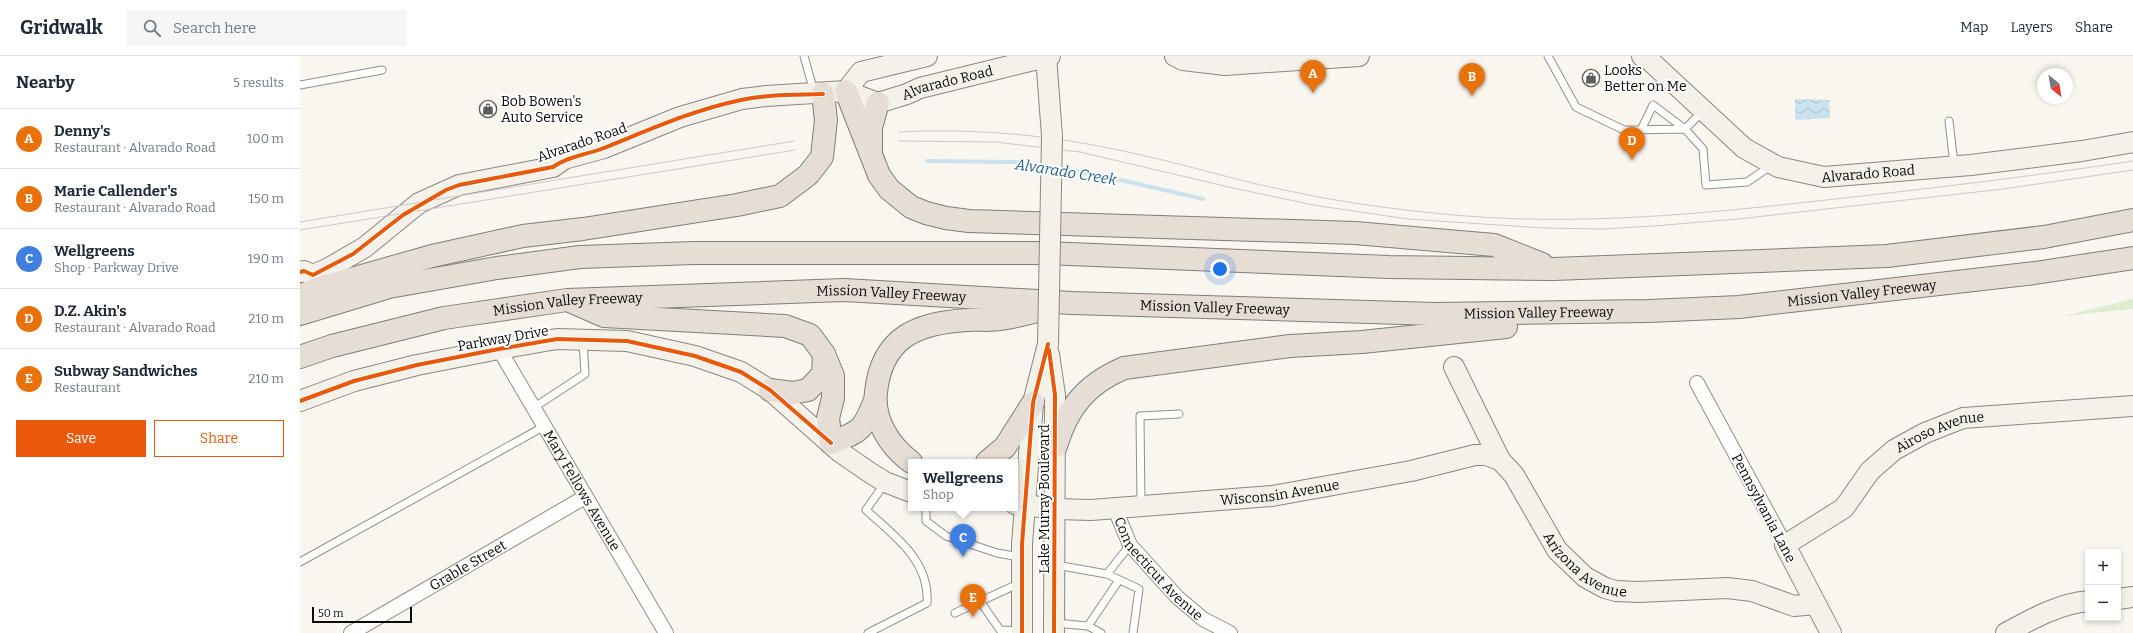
<!DOCTYPE html>
<meta charset="utf-8">
<style>
body{margin:0;font-family:Bitter,serif;background:#f6f6f7;color:#1f2937}
.controls{position:absolute;right:12px;bottom:12px;display:grid;overflow:hidden;border-radius:0px;box-shadow:0 2px 6px #0003}
.controls button{width:36px;height:36px;display:grid;place-items:center;padding:0;border:0;border-bottom:1px solid #e0e1e3;background:#fff;color:#1f2937;font:20px sans-serif}
.compass{position:absolute;left:1737px;top:12px;width:36px;height:36px;border-radius:50%;background:#fff;box-shadow:0 2px 6px #0003;rotate:150deg}
.scale{position:absolute;left:12px;bottom:10px;width:100px;box-sizing:border-box;padding-left:4px;border:2px solid #0a0a0a;border-top:0;font-size:11px;line-height:14px;white-space:nowrap;color:#0a0a0a;-webkit-text-stroke:3px #fff;paint-order:stroke}
.you{position:absolute;left:920px;top:213px;width:14px;height:14px;margin:-10px;border:3px solid #fff;border-radius:50%;background:#1a73e8;box-shadow:0 0 0 6px #1a73e833}
.badge{display:grid;place-items:center;width:26px;height:26px;border-radius:50%;background:#ea580c;color:#fff;font-size:13px;font-weight:700}
.pin{position:absolute;translate:-50% -33px;filter:drop-shadow(0 1px 2px #0008)}
.pin::after{content:'';position:absolute;top:21px;width:14px;height:12px;background:inherit;clip-path:polygon(0 0,100% 0,50% 100%)}
.popup{position:absolute;left:608px;top:403px;width:110px;height:52px;box-sizing:border-box;display:grid;place-content:center;border-radius:0px;background:#fff;filter:drop-shadow(0 1px 3px #0005);font-size:13px;white-space:nowrap;color:#747a83}
.popup b{font-size:15px;color:#1f2937}
.popup::after{content:'';position:absolute;left:50%;top:100%;margin-left:-8px;border:8px solid transparent;border-top-color:#fff}
.list{margin:0;padding:0;list-style:none}
h2{display:flex;justify-content:space-between;align-items:center;height:52px;margin:0;padding:0 16px;font-size:17px}
h2 small{font-size:13px;font-weight:400;color:#747a83}
.list li{display:grid;grid-template-columns:26px 1fr auto;gap:12px;align-items:center;box-sizing:border-box;height:60px;padding:0 16px;border-top:1px solid #e0e1e3}
.list b{display:block;font-size:15px;white-space:nowrap}
.list p{margin:0;font-size:13px;white-space:nowrap;color:#747a83}
.list em{font-size:13px;font-style:normal;color:#747a83}
.actions{display:flex;gap:8px;padding:12px 16px}
.actions a{flex:1;padding:9px 0;border:1px solid #ea580c;border-radius:0px;text-align:center;font-size:14px;color:#ea580c}
.actions .main{background:#ea580c;color:#fff}
.icon{flex:none;width:22px;height:22px;fill:none;stroke:currentColor;stroke-width:2;stroke-linecap:round;stroke-linejoin:round}
.map{position:relative;flex:none;width:1833px;height:577px;overflow:hidden}
header{display:flex;align-items:center;gap:24px;box-sizing:border-box;height:56px;padding:0 20px;background:#fff;border-bottom:1px solid #e0e1e3}
header strong{font-size:19px}
nav{display:flex;gap:22px;margin-inline-start:auto;font-size:14px}
.search{width:280px;height:36px;background:#f6f6f7;display:flex;align-items:center;gap:10px;box-sizing:border-box;padding:0 14px;border-radius:0px;color:#747a83;font-size:15px}
main{display:flex}
aside{flex:1;background:#fff}
.map>svg:first-child{display:block}
.grass{fill:#e1ebd0}
.water{fill:url(#water-waves)}
.lines{fill:none;stroke-linecap:round;stroke-linejoin:round}
.stream{stroke:#c9e2ed;stroke-width:4}
.lane-casing{stroke:#91908d;stroke-width:9}
.street-casing{stroke:#91908d;stroke-width:16}
.secondary-casing{stroke:#888783;stroke-width:22}
.highway-casing{stroke:#7e7e7a;stroke-width:24}
.lane{stroke:#fefefc;stroke-width:7}
.street{stroke:#fefefc;stroke-width:14}
.secondary{stroke:#f3f1e8;stroke-width:20}
.highway{stroke:#e6ddd5;stroke-width:22}
.tram{stroke:#d3c6c5;stroke-width:1}
.secondary-bridge-casing{stroke:#888783;stroke-width:22;stroke-linecap:butt}
.secondary-bridge{stroke:#f3f1e8;stroke-width:20}
.cycleway-casing{stroke:#fff;stroke-width:6}
.cycleway{stroke:#e8590c;stroke-width:4}
.labels{text-anchor:middle;stroke-width:4;stroke-linejoin:round;paint-order:stroke}
.poi-label{font-size:14px;fill:#0a0a0a;stroke:#fff;text-anchor:start}
.street-label{font-size:14px;fill:#0a0a0a;stroke:#fff}
.water-label{font-size:15px;font-style:italic;fill:#24608b;stroke:#fff}
</style>
<header>
<strong>Gridwalk</strong>
<div class="search"><svg class="icon" aria-label="search" viewBox="0 0 24 24"><circle cx="10" cy="10" r="6"/><path d="M15 15l6 6"/></svg>Search here</div>
<nav><a>Map</a><a>Layers</a><a>Share</a></nav>
</header>
<main>
<aside>
<h2>Nearby<small>5 results</small></h2>
<ul class="list">
<li><span class="badge" style="background:#e8710a">A</span><div><b>Denny's</b><p>Restaurant · Alvarado Road</p></div><em>100 m</em></li>
<li><span class="badge" style="background:#e8710a">B</span><div><b>Marie Callender's</b><p>Restaurant · Alvarado Road</p></div><em>150 m</em></li>
<li><span class="badge" style="background:#3f7fe0">C</span><div><b>Wellgreens</b><p>Shop · Parkway Drive</p></div><em>190 m</em></li>
<li><span class="badge" style="background:#e8710a">D</span><div><b>D.Z. Akin's</b><p>Restaurant · Alvarado Road</p></div><em>210 m</em></li>
<li><span class="badge" style="background:#e8710a">E</span><div><b>Subway Sandwiches</b><p>Restaurant</p></div><em>210 m</em></li>
</ul>
<div class="actions"><a class="main">Save</a><a>Share</a></div>
</aside>
<div class="map">
<svg width="1833" height="577" viewBox="0 0 1833 577">
<defs>
<pattern id="water-waves" width="16" height="10" patternUnits="userSpaceOnUse"><rect width="16" height="10" fill="#c9e2ed"/><path d="M0 5q4-4 8 0t8 0" fill="none" stroke="#abc1ca"/></pattern>
</defs>
<rect width="100%" height="100%" fill="#f8f6ee"/>
<path class="grass" d="M1833 243V253L1763 260Z"/>
<path class="water" d="M1495 43 1529 44 1530 62 1495 64Z"/>
<g class="lines">
<path class="stream" d="M627 105 716 106 746 111
M757 113 799 119 903 143"/>
<defs>
<path id="lane" d="M504 0 514 36
M1248 0 1276 51 1324 74 1385 73
M0 29 82 14
M1402 56 1385 73 1403 93 1406 129 1447 126 1472 109
M1649 65 1654 108
M1341 74 1353 49 1385 73
M233 352 285 318 283 286
M841 450 840 360 879 358
M626 452V465L646 480 697 497 720 501
M0 506 243 371
M756 509 807 518 830 489
M807 518 839 533 833 577
M680 545 700 574 721 575
M655 557 720 527
M755 567 788 570 801 577
M788 570 819 524
M568 577 627 547C630 504 594 480 566 454L585 427"/>
<g id="street">
<path id="s1" d="M199 293 366 577"/>
<path d="M1397 327 1485 489"/>
<path id="s2" d="M815 453 830 489 877 541 903 563 930 577"/>
<path id="s3" d="M51 577 285 441"/>
</g>
<g id="secondary">
<path d="M746 0 752 80"/>
<path d="M875 0 883 4 925 9 1059 0"/>
<path id="s4" d="M1342 0 1348 3 1444 92 1478 111 1524 121 1671 109 1782 95 1833 86"/>
<path d="M546 35 561 16 627 0"/>
<path id="s5" d="M0 216 4 215 13 219 29 212 65 191 119 147 159 129 253 111 264 103 304 92 380 61 442 43 466 40 546 35 578 47 607 38 620 32 750 0"/>
<path d="M749 298 755 339 754 577"/>
<path id="s6" d="M1154 311 1200 404 1214 419 1257 494 1285 521 1305 532 1316 535 1338 536 1427 532 1452 535 1494 550 1515 548"/>
<path d="M0 345 54 325 117 309 199 293 257 283 327 285 395 300 441 316 470 334 540 396 569 416 585 426 611 436"/>
<path id="s7" d="M715 448 756 453 791 454 972 440 1111 415 1175 399H1186L1200 404"/>
<path d="M1818 543 1833 541"/>
<path d="M722 577V488L733 347 748 288"/>
<path id="s8" d="M1531 577 1485 489 1544 452 1570 415 1594 394 1625 377 1663 362 1833 350"/>
<path d="M1706 577C1732 563 1758 548 1788 545"/>
</g>
<g id="highway">
<path d="M546 35 579 119 589 133 611 151 626 157 646 162 669 165 1055 177 1194 189 1242 208"/>
<path d="M571 94V71L578 47"/>
<path d="M0 240 16 233 132 200 223 180 283 173 437 149 480 140 508 119 522 101 526 64 523 38"/>
<path d="M272 246 304 260 485 270 510 279 524 298 533 320V342L528 362 531 387C561 375 563 375 575 344"/>
<path d="M0 258 89 231 197 212 280 201 394 197H745L1089 211 1254 213 1587 200 1744 181 1833 164"/>
<path id="s9" d="M0 301 32 290 144 262 267 244 544 234 772 247 1135 258 1349 255 1439 251 1735 217 1833 202"/>
<path d="M470 334 492 337 508 334 523 318 524 298"/>
<path d="M756 390C768 350 787 328 824 312L990 290 1062 286 1206 271"/>
<path d="M611 406C590 390 573 365 576 336 582 281 617 267 667 264 678 263 689 265 700 263 716 261 732 256 748 252"/>
<path d="M687 406 705 391 733 347"/>
</g>
</defs>
<use href="#lane" class="lane-casing"/>
<use href="#street" class="street-casing"/>
<use href="#secondary" class="secondary-casing"/>
<use href="#highway" class="highway-casing"/>
<use href="#lane" class="lane"/>
<use href="#street" class="street"/>
<use href="#secondary" class="secondary"/>
<use href="#highway" class="highway"/>
<path class="tram" d="M599 76C674 72 750 79 823 95 882 107 940 126 999 137 1046 147 1094 153 1142 158 1276 171 1402 158 1535 143 1635 132 1734 120 1833 105
M599 85 695 86 780 96 933 132 1013 149 1108 163 1243 172 1302 173 1354 170 1438 163 1703 133 1833 114
M0 166 494 85
M0 174 495 94"/>
<defs>
<path id="secondary-bridge" d="M748 288 752 80"/>
</defs>
<use href="#secondary-bridge" class="secondary-bridge-casing"/>
<use href="#secondary-bridge" class="secondary-bridge"/>
<defs>
<path id="cycleway" d="M0 216 4 215 13 219 53 198 103 159 146 134 159 129 253 111C269 100 286 99 304 92 349 74 393 54 441 44 468 38 496 39 523 38
M749 294 755 339 754 577
M0 345 54 325 117 309 199 293 257 283 327 285 395 300 441 316 470 334 531 387
M722 577V488L733 347 748 288"/>
</defs>
<use href="#cycleway" class="cycleway-casing"/>
<use href="#cycleway" class="cycleway"/>
</g>
<defs>
<symbol id="shop-ring" viewBox="-11 -11 22 22"><circle r="9.5" fill="#fff" stroke="#5d5d5a" stroke-width="1.5"/><path d="M-5-2.5h2.3a2.7 3.5 0 0 1 5.4 0H5L5.5 6h-11ZM-1.5-2.5h3a1.5 2.3 0 0 0-3 0Z" fill="#5d5d5a"/></symbol>
</defs>
<g fill-rule="evenodd">
<use href="#shop-ring" x="1281" y="12" width="20" height="20"/>
<use href="#shop-ring" x="178" y="43" width="20" height="20"/>
</g>
<g class="labels">
<g class="poi-label">
<text x="1304" y="19">Looks<tspan x="1304" dy="16">Better on Me</tspan></text>
<text x="201" y="50">Bob Bowen's<tspan x="201" dy="16">Auto Service</tspan></text>
</g>
<g class="street-label">
<text dy="5" stroke="none"><textPath href="#s5" startOffset="695">Alvarado Road</textPath></text>
<text transform="translate(282 86) rotate(-19)" y="5">Alvarado Road</text>
<text dy="5" stroke="none"><textPath href="#s4" startOffset="268">Alvarado Road</textPath></text>
<text dy="5" stroke="none"><textPath href="#s9" startOffset="1570">Mission Valley Freeway</textPath></text>
<text dy="5" stroke="none"><textPath href="#s9" startOffset="598">Mission Valley Freeway</textPath></text>
<text dy="5" stroke="none"><textPath href="#s9" startOffset="274">Mission Valley Freeway</textPath></text>
<text dy="5" stroke="none"><textPath href="#s9" startOffset="922">Mission Valley Freeway</textPath></text>
<text dy="5" stroke="none"><textPath href="#s9" startOffset="1246">Mission Valley Freeway</textPath></text>
<text transform="translate(203 282) rotate(-10)" y="5">Parkway Drive</text>
<text dy="5" stroke="none"><textPath href="#s8" startOffset="296">Airoso Avenue</textPath></text>
<text dy="5" stroke="none"><textPath href="#s1" startOffset="164">Mary Fellows Avenue</textPath></text>
<text dy="5" stroke="none"><textPath href="#s7" startOffset="266">Wisconsin Avenue</textPath></text>
<text transform="translate(744 443) rotate(-90)" y="5">Lake Murray Boulevard</text>
<text transform="translate(1464 452) rotate(62)" y="5">Pennsylvania Lane</text>
<text dy="5" stroke="none"><textPath href="#s6" startOffset="243">Arizona Avenue</textPath></text>
<text dy="5" stroke="none"><textPath href="#s3" startOffset="135">Grable Street</textPath></text>
<text dy="5" stroke="none"><textPath href="#s2" startOffset="75">Connecticut Avenue</textPath></text>
</g>
<g class="water-label">
<text transform="translate(766 116) rotate(9)" y="5">Alvarado Creek</text>
</g>
</g>
</svg>
<div class="controls">
<button>+</button>
<button>−</button>
</div>
<svg class="compass" viewBox="-18 -18 36 36"><path d="M0-13l5 13h-10z" fill="#e53935"/><path d="M0 13l5-13h-10z" fill="#747a83"/></svg>
<div class="scale">50 m</div>
<div class="you"></div>
<div class="pin badge" style="left:1013px;top:37px;background:#e8710a">A</div>
<div class="pin badge" style="left:1172px;top:40px;background:#e8710a">B</div>
<div class="pin badge" style="left:663px;top:501px;background:#3f7fe0">C</div>
<div class="popup"><b>Wellgreens</b>Shop</div>
<div class="pin badge" style="left:1332px;top:104px;background:#e8710a">D</div>
<div class="pin badge" style="left:673px;top:561px;background:#e8710a">E</div>
</div>
</main>
